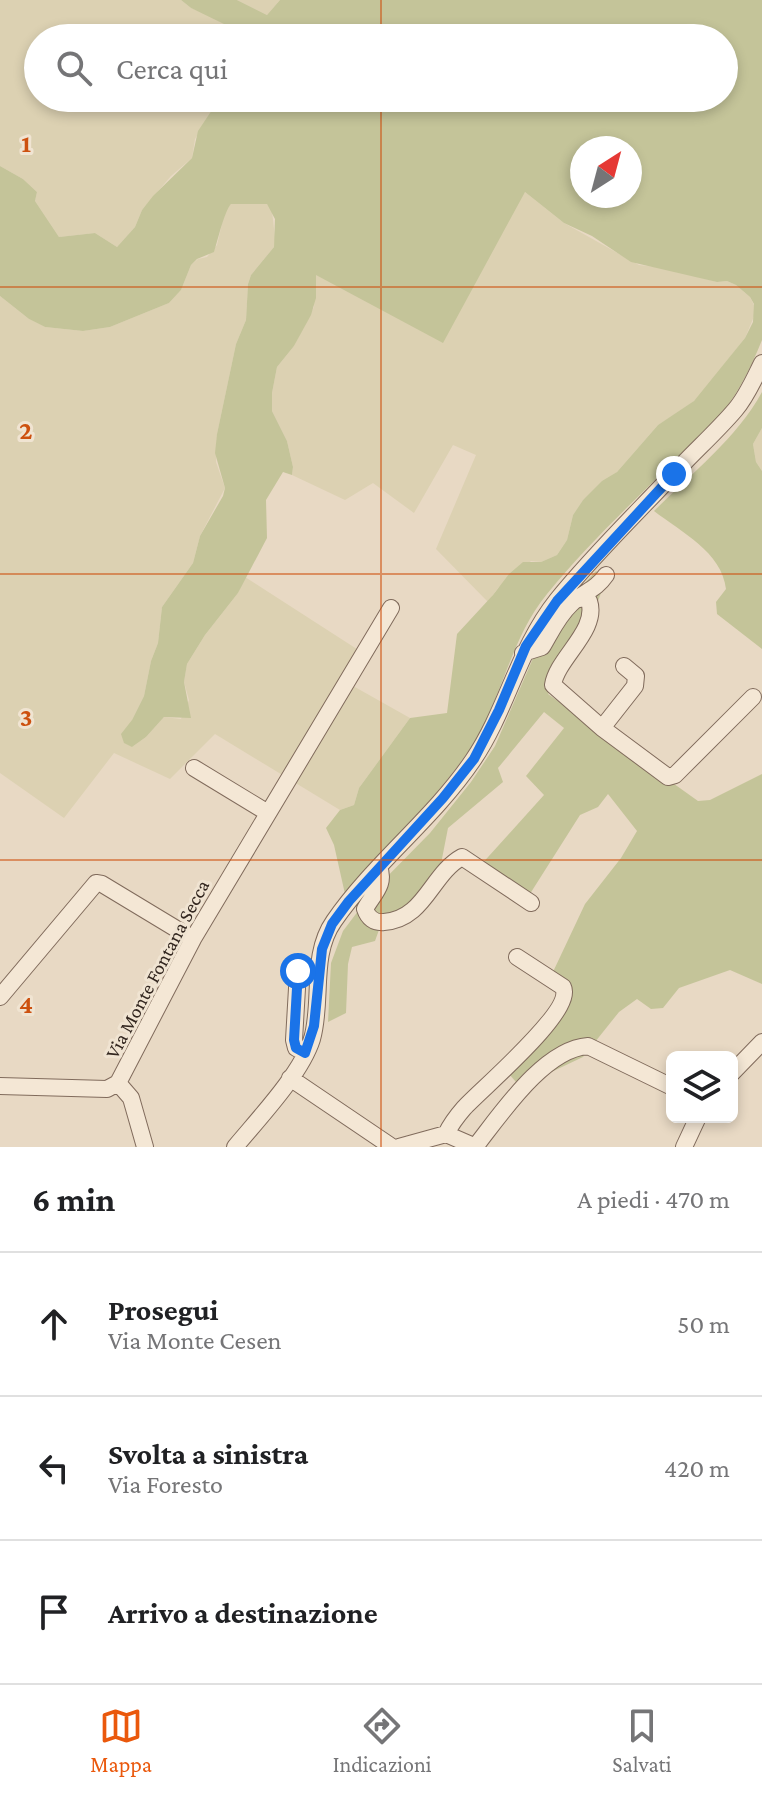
<!DOCTYPE html>
<html lang="it">
<meta charset="utf-8">
<style>
body{margin:0;font-family:"Crimson Pro",serif;background:#f2f2f2;color:#202124}
.controls{position:absolute;right:24px;bottom:24px;display:grid;overflow:hidden;border-radius:12px;box-shadow:0 4px 12px #0003}
.controls button{width:72px;height:72px;display:grid;place-items:center;padding:0;border:0;border-bottom:2px solid #e0e0e0;background:#fff;color:#202124;font:40px sans-serif}
.compass{position:absolute;left:570px;top:136px;width:72px;height:72px;border-radius:50%;background:#fff;box-shadow:0 4px 12px #0003;rotate:36deg}
.stop{position:absolute;width:24px;height:24px;margin:-18px;border:6px solid #1a73e8;border-radius:50%;background:#fff}
.stop.end{background:#1a73e8;border-color:#fff;box-shadow:0 2px 8px #0008}
.list{margin:0;padding:0;list-style:none}
h2{display:flex;justify-content:space-between;align-items:center;height:104px;margin:0;padding:0 32px;font-size:34px}
h2 small{font-size:26px;font-weight:400;color:#757577}
.list li{display:grid;grid-template-columns:52px 1fr auto;gap:24px;align-items:center;box-sizing:border-box;height:144px;padding:0 32px;border-top:2px solid #e0e0e0}
.list b{display:block;font-size:30px;white-space:nowrap}
.list p{margin:0;font-size:26px;white-space:nowrap;color:#757577}
.list em{font-size:26px;font-style:normal;color:#757577}
.icon{flex:none;width:44px;height:44px;fill:none;stroke:currentColor;stroke-width:2;stroke-linecap:round;stroke-linejoin:round}
.map{position:relative;flex:none;width:762px;height:1147px;overflow:hidden}
.search{position:absolute;background:#fff;box-shadow:0 4px 12px #0003;left:24px;right:24px;top:24px;height:88px;display:flex;align-items:center;gap:20px;box-sizing:border-box;padding:0 28px;border-radius:44px;color:#757577;font-size:30px}
.sheet{height:536px;background:#fff}
nav{display:flex;justify-content:space-around;align-items:center;box-sizing:border-box;height:112px;border-top:2px solid #e0e0e0;background:#fff;font-size:22px;color:#757577}
nav a{display:grid;justify-items:center;gap:4px}
nav .on{color:#ea580c}
.map>svg:first-child{display:block}
.farmland{fill:#dcd1b2}
.green{fill:#c4c499;fill-rule:evenodd}
.lines{fill:none;stroke-linecap:round;stroke-linejoin:round}
.minor-casing{stroke:#806b5c;stroke-width:18}
.minor{stroke:#f4e7d5;stroke-width:16}
.route{stroke:#1a73e8;stroke-width:10}
.grid{fill:none;stroke:#cd510f;stroke-width:2;stroke-opacity:0.55}
.labels{text-anchor:middle;stroke-width:6;stroke-linejoin:round;paint-order:stroke}
.street-label{font-size:20px;fill:#32261f;stroke:#f0e4d2}
.grid-label{font-size:26px;text-anchor:middle;font-weight:bold;fill:#cd510f;stroke:#f0e4d2;stroke-width:6;stroke-linejoin:round;paint-order:stroke}
</style>
<div class="map">
<svg width="762" height="1147" viewBox="0 0 762 1147">
<rect width="100%" height="100%" fill="#e8d9c4"/>
<path class="farmland" d="M0 0H181L191 8 233 26 242 25 254 36 38 38V98H220L195 139 192 158 171 176 142 210 135 227 117 247 95 233 59 237 35 201 37 192 23 179 0 166Z
M237 0H280L267 15Z
M525 192 564 223 639 265 665 268 717 282 727 281 736 285 750 297 754 305 755 314 745 338 701 394 688 407 658 425 617 472 583 500 573 515 567 540 557 555 541 562 531 561 498 588 488 602 436 549 476 455 453 445 414 513 373 483 345 500 292 475 293 467 287 441 272 411V393L277 367 294 346 314 307 316 275Z
M258 202 267 204 272 211 275 238 274 247 251 275 248 284 246 320 236 344 217 434 216 462 225 488 200 536 193 563 162 607 158 643 151 661 144 696 132 720V747L146 737 164 717 181 719 189 700 184 682 187 664 205 635 238 593 245 577 363 653 346 682 410 718 359 788 354 805 340 810 215 734 170 779 114 753 64 818 0 773V296L29 319 45 327 83 331 110 327 169 303 181 290 191 265 198 259 207 257 217 245 225 211 231 204Z
M762 428V471L756 462 753 444Z"/>
<path class="green" d="M181 0H237L267 15 280 0H762V340C749 372 736 398 713 424 657 479 597 533 547 594 512 636 503 694 475 741 439 799 387 841 345 894L334 845 326 828 340 810 354 805 359 788 410 718 447 713 457 634 493 595 509 574 523 562H541L557 555 567 540 573 515 583 500 602 481 617 472 658 425 694 401 745 338 753 322 754 304 750 297 736 285 727 281 717 282 631 262 592 236 564 223 525 192 443 343 316 275V298L311 315 294 346 277 367 272 393V411L287 441 293 467 292 475 283 472 266 500 267 538 238 593 205 635 187 664 184 682 191 718 164 717 146 737 132 747 124 743 121 734 132 720 144 696 151 661 158 643 162 607 193 563 200 536 223 496 225 488 215 453 217 434 236 344 246 320 248 284 251 275 274 247 275 219 267 204H231C224 212 218 240 214 252L197 259 191 265 181 290 169 303 110 327 83 331 45 327 29 319 0 296V166L23 179 37 192 35 201 59 237 95 233 117 247 135 227 142 210 153 196 192 158 198 131 220 98H724V38H254L250 29 242 25 224 24 191 8ZM582 148H630V196H582Z
M762 392V428L753 444 756 462 762 471V649L717 614 716 602 726 589C722 552 681 532 654 511 691 474 737 438 762 392Z
M596 571 606 580C591 620 575 660 548 694L698 801 710 800 762 774V984L730 970 679 988 663 1008 651 1009 637 999 619 1012 583 1057 526 1084 516 1082 509 1074 536 1034 560 991 552 974 585 904 621 858 637 831 608 794 598 807 580 815 528 897 479 867 544 795 526 776 564 728 544 712 498 768 503 782 448 828 439 874 430 899 384 916 375 941 352 947 348 964 346 1013 328 1022 331 963 343 931 374 890 430 833 471 782 495 746 541 640 562 607Z"/>
<g class="lines">
<defs>
<path id="minor" d="M575 600 584 598 589 601C599 630 557 658 553 685L602 728 668 777 675 775 753 697
M523 653 542 647C551 632 558 616 571 604 584 591 595 591 606 575
M602 728 635 686 636 676 624 666
M194 768 268 813
M379 867C386 885 373 894 365 909 368 918 374 923 384 922 425 919 431 874 462 857L531 903
M298 971 294 1040 296 1048 305 1053
M0 997 96 883 102 884 193 939
M732 1073 762 1042
M290 1078 392 1147
M118 1083 193 939 391 608
M118 1083 131 1098 145 1147
M0 1086 107 1089 118 1083
M446 1134 476 1147
M235 1147C259 1118 301 1074 312 1039 323 1001 310 955 334 921 374 863 433 819 473 760 507 710 518 649 557 600 595 553 639 511 680 467 698 448 718 430 735 410 747 396 754 379 762 363
M399 1147 446 1134C451 1124 457 1116 464 1108 481 1089 575 1011 563 987L517 957
M475 1147C501 1114 544 1049 588 1046L672 1087
M684 1147 698 1117"/>
</defs>
<use href="#minor" class="minor-casing"/>
<use href="#minor" class="minor"/>
</g>
<g class="lines">
<path class="route" d="M298 971 294 1040 296 1048 305 1053 314 1026 322 949 332 924 349 901 443 798 474 759 499 710 526 646 557 601 674 474"/>
</g>
<path class="grid" d="M381 0V38M381 98V1147M0 287H762M0 574H762M0 860H762"/>
<g class="labels">
<g class="street-label">
<text transform="translate(157 969) rotate(-62)" y="7">Via Monte Fontana Secca</text>
</g>
</g>
<g class="grid-label">
<text x="26" y="152">1</text>
<text x="26" y="439">2</text>
<text x="26" y="726">3</text>
<text x="26" y="1013">4</text>
</g>
</svg>
<div class="controls">
<button><svg class="icon" aria-label="layers" viewBox="0 0 24 24"><path d="M12 4l9 5-9 5-9-5zM3 14l9 5 9-5"/></svg></button>
</div>
<svg class="compass" viewBox="-18 -18 36 36"><path d="M0-13l5 13h-10z" fill="#e53935"/><path d="M0 13l5-13h-10z" fill="#757577"/></svg>
<div class="stop" style="left:298px;top:971px"></div>
<div class="stop end" style="left:674px;top:474px"></div>
<div class="search"><svg class="icon" aria-label="search" viewBox="0 0 24 24"><circle cx="10" cy="10" r="6"/><path d="M15 15l6 6"/></svg>Cerca qui</div>
</div>
<section class="sheet">
<h2>6 min<small>A piedi · 470 m</small></h2>
<ul class="list">
<li><svg class="icon" aria-label="ahead" viewBox="0 0 24 24"><path d="M12 20V5M6 11l6-6 6 6"/></svg><div><b>Prosegui</b><p>Via Monte Cesen</p></div><em>50 m</em></li>
<li><svg class="icon" aria-label="left" viewBox="0 0 24 24"><path d="M17 20v-9H6M10 6l-5 5 5 5"/></svg><div><b>Svolta a sinistra</b><p>Via Foresto</p></div><em>420 m</em></li>
<li><svg class="icon" aria-label="arrive" viewBox="0 0 24 24"><path d="M6 21V4h12l-3 4 3 4H6"/></svg><div><b>Arrivo a destinazione</b></div></li>
</ul>
</section>
<nav>
<a class="on"><svg class="icon" aria-label="map" viewBox="0 0 24 24"><path d="M3 6l6-2 6 2 6-2v14l-6 2-6-2-6 2zM9 4v14M15 6v14"/></svg>Mappa</a>
<a><svg class="icon" aria-label="directions" viewBox="0 0 24 24"><path d="M12 3l9 9-9 9-9-9zM9 14v-3h6M13 9l2 2-2 2"/></svg>Indicazioni</a>
<a><svg class="icon" aria-label="saved" viewBox="0 0 24 24"><path d="M7 4h10v16l-5-4-5 4z"/></svg>Salvati</a>
</nav>
